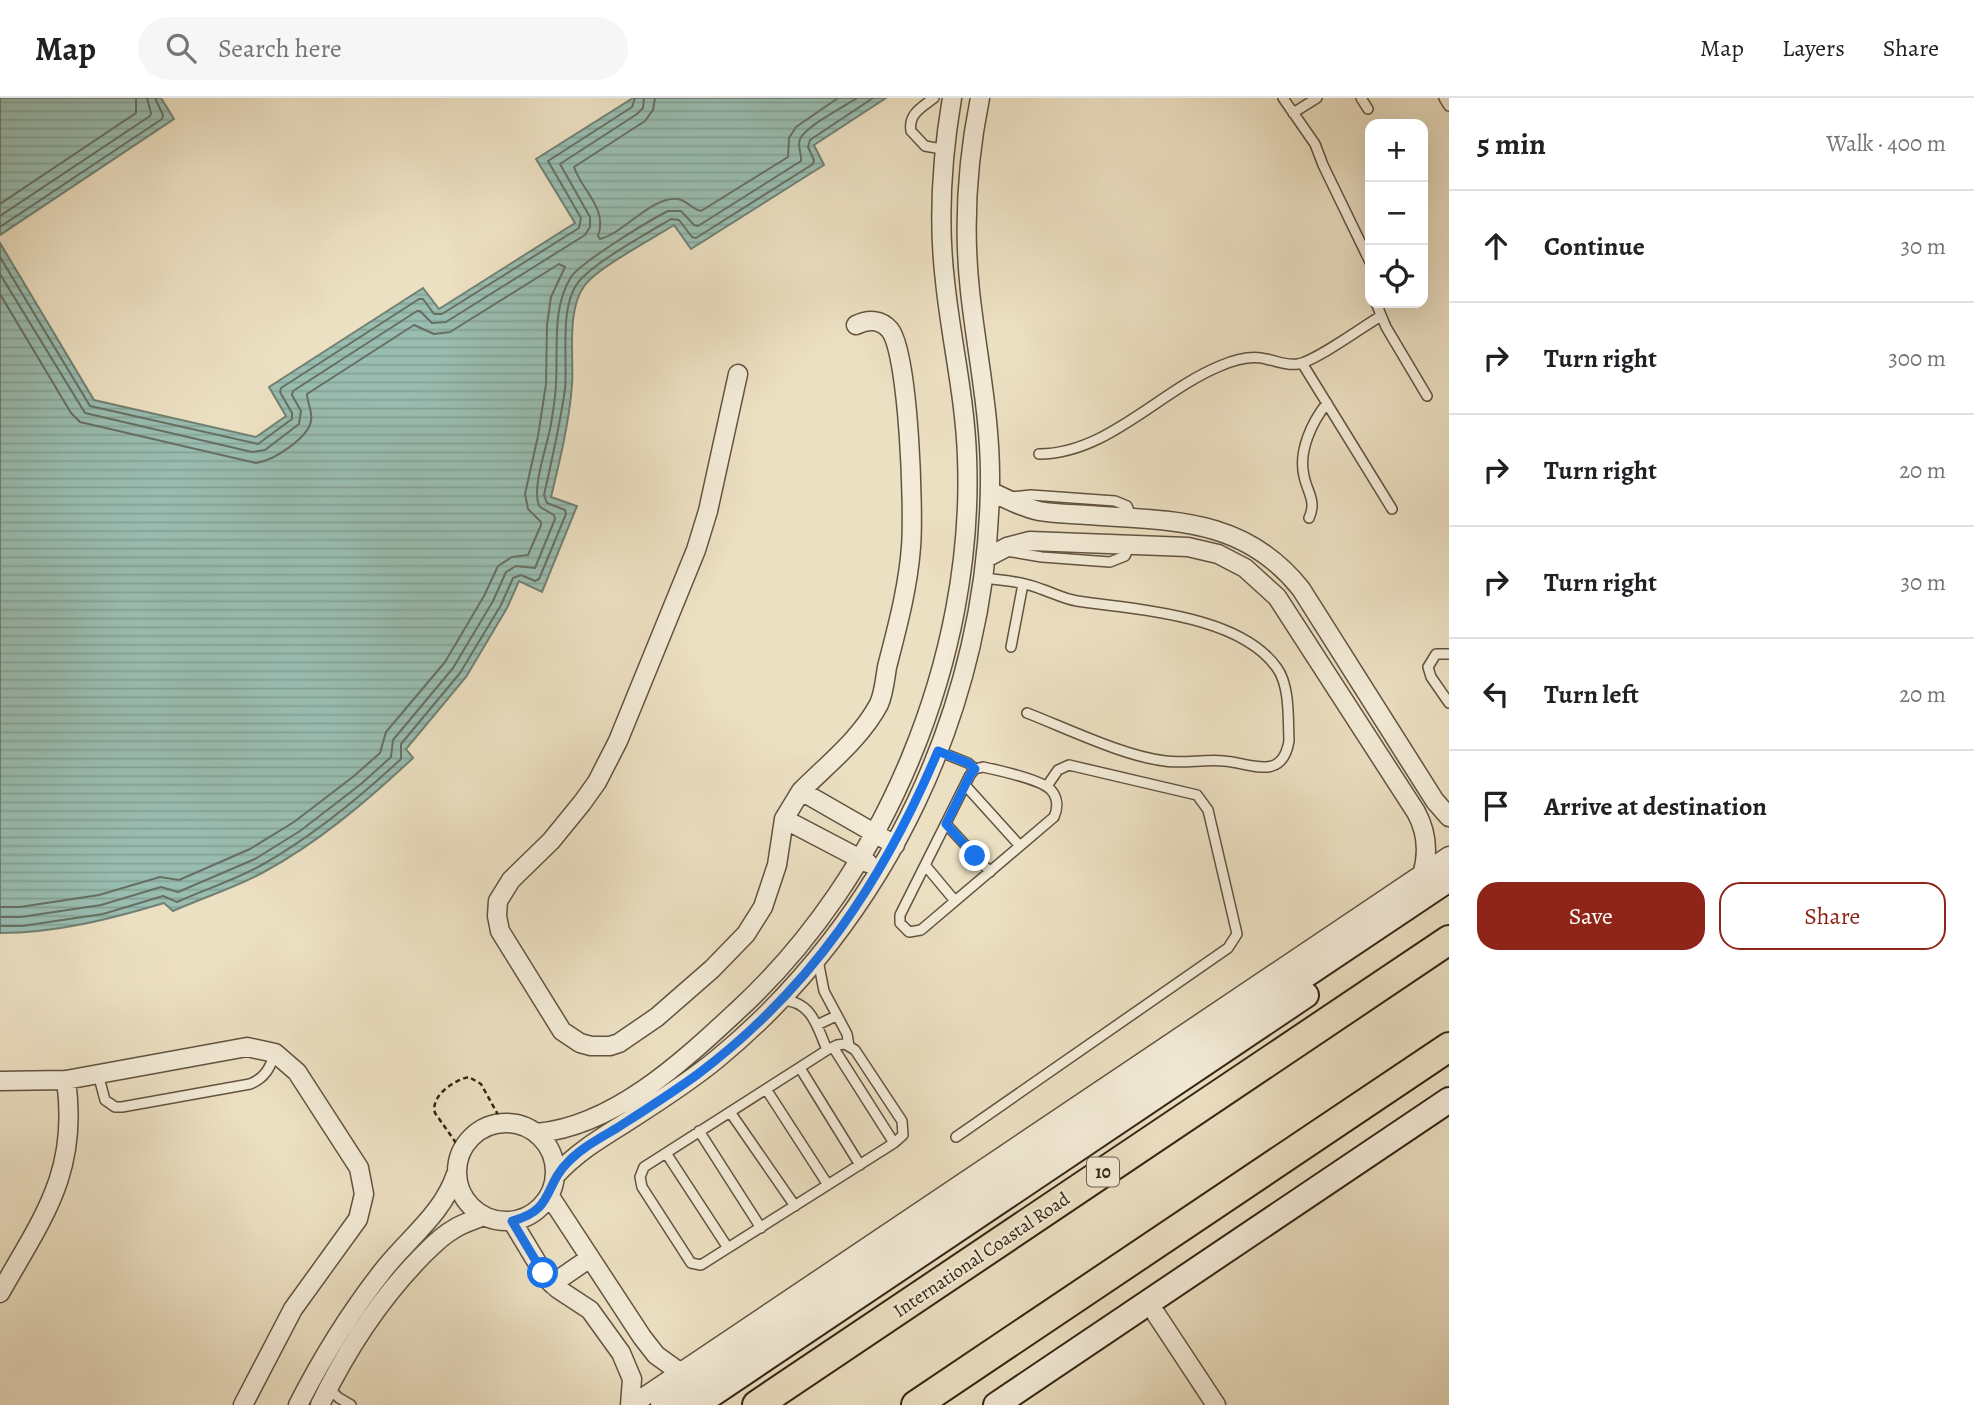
<!DOCTYPE html>
<meta charset="utf-8">
<style>
body{margin:0;font-family:Alegreya,serif;background:#f6f6f6;color:#202124}
.controls{position:absolute;right:21px;top:21px;display:grid;overflow:hidden;border-radius:14px;box-shadow:0 7px 28px #0002}
.controls button{width:63px;height:63px;display:grid;place-items:center;padding:0;border:0;border-bottom:2px solid #e0e0e0;background:#fff;color:#202124;font:35px sans-serif}
.stop{position:absolute;width:21px;height:21px;margin:-16px;border:5px solid #1a73e8;border-radius:50%;background:#fff}
.stop.end{background:#1a73e8;border-color:#fff;box-shadow:0 2px 7px #0008}
.list{margin:0;padding:0;list-style:none}
h2{display:flex;justify-content:space-between;align-items:center;height:91px;margin:0;padding:0 28px;font-size:30px}
h2 small{font-size:23px;font-weight:400;color:#757577}
.list li{display:grid;grid-template-columns:46px 1fr auto;gap:21px;align-items:center;box-sizing:border-box;height:112px;padding:0 28px;border-top:2px solid #e0e0e0}
.list b{display:block;font-size:26px;white-space:nowrap}
.list em{font-size:23px;font-style:normal;color:#757577}
.actions{display:flex;gap:14px;padding:21px 28px}
.actions a{flex:1;padding:16px 0;border:2px solid #8f2418;border-radius:21px;text-align:center;font-size:24px;color:#8f2418}
.actions .main{background:#8f2418;color:#fff}
.icon{flex:none;width:38px;height:38px;fill:none;stroke:currentColor;stroke-width:2;stroke-linecap:round;stroke-linejoin:round}
.map{position:relative;flex:none;width:1449px;height:1307px;overflow:hidden}
header{display:flex;align-items:center;gap:42px;box-sizing:border-box;height:98px;padding:0 35px;background:#fff;border-bottom:2px solid #e0e0e0}
header strong{font-size:33px}
nav{display:flex;gap:38px;margin-inline-start:auto;font-size:24px}
.search{width:490px;height:63px;background:#f6f6f6;display:flex;align-items:center;gap:18px;box-sizing:border-box;padding:0 24px;border-radius:38px;color:#757577;font-size:26px}
main{display:flex}
aside{flex:1;background:#fff}
.map>svg:first-child{display:block}
.water{fill:url(#water-rules);stroke:#718072;stroke-width:2}
.lines{fill:none;stroke-linecap:round;stroke-linejoin:round}
.shore{stroke:#667062;stroke-width:2}
.service-casing{stroke:#625340;stroke-width:12}
.minor-casing{stroke:#625340;stroke-width:21}
.secondary-casing{stroke:#342414;stroke-width:28}
.trunk-casing{stroke:#342414;stroke-width:32}
.path{stroke:#342414;stroke-width:2.5;stroke-dasharray:5 3.5;stroke-linecap:butt}
.service{stroke:#f3ebd7;stroke-width:9}
.minor{stroke:#f3ebd7;stroke-width:18}
.secondary{stroke:#f3ebd7;stroke-width:24}
.trunk{stroke:#ece0c2;stroke-width:28}
.route{stroke:#1a73e8;stroke-width:9}
.labels{text-anchor:middle;stroke-width:5;stroke-linejoin:round;paint-order:stroke}
.shield{fill:#f3ebd7;stroke:#6d604e;stroke-width:2}
.shield-label{font-size:18px;font-weight:bold;fill:#342414}
.street-label{font-size:19px;fill:#342414;stroke:#f3ebd7}
</style>
<header>
<strong>Map</strong>
<div class="search"><svg class="icon" aria-label="search" viewBox="0 0 24 24"><circle cx="10" cy="10" r="6"/><path d="M15 15l6 6"/></svg>Search here</div>
<nav><a>Map</a><a>Layers</a><a>Share</a></nav>
</header>
<main>
<div class="map">
<svg width="1449" height="1307" viewBox="0 0 1449 1307">
<defs>
<pattern id="water-rules" width="6" height="5" patternUnits="userSpaceOnUse" patternTransform="scale(1.75)"><rect width="6" height="5" fill="#99bdb1"/><path d="M0 2.5h6" fill="none" stroke="#84a297"/></pattern>
</defs>
<rect width="100%" height="100%" fill="#ece0c2"/>
<filter id="stains"><feTurbulence type="fractalNoise" baseFrequency=".00286" numOctaves="4"/><feColorMatrix values="0 0 0 0 .2 0 0 0 0 .09 0 0 0 0 .02 0 0 0 .5 -.17"/></filter>
<radialGradient id="worn" r=".72"><stop offset=".6" stop-color="#630" stop-opacity="0"/><stop offset="1" stop-color="#630" stop-opacity=".3"/></radialGradient>
<path class="water" d="M0 0H161L174 21 0 137Z
M633 0H886L814 47 824 67 691 151 674 127C654 140 597 170 585 187 566 211 574 259 572 287 569 325 560 362 551 399L577 408 542 494 519 483 507 510 466 579 406 651 413 660C367 703 318 745 262 775 234 790 202 800 173 813L164 805C111 821 56 835 0 835V145L94 302 256 339 286 318 269 289 423 190 439 211 575 125 536 61Z"/>
<g class="lines">
<path class="shore" d="M655 0 653 12 645 23 574 69C582 93 608 110 598 138L600 141C624 135 652 98 678 101 688 103 693 112 701 113L788 59 789 40 796 29 838 0
M0 106 136 15V0
M0 118 150 18 151 15 147 0
M0 129 162 21 163 17 155 0
M0 159 90 308 258 346 292 321V315L280 294 281 290 419 201H423L434 216H442L579 130 581 120 548 63 632 9 635 0
M0 176 85 315 252 354 265 352 299 326 301 313 292 297 293 293 417 213H420L432 225 446 224 585 137 590 129V119L560 66 637 16 643 10 644 0
M0 196 71 315 80 324 256 365C273 363 308 340 311 323 313 313 307 305 307 296L414 227 434 236 450 234 559 166 565 169 551 199 547 227 546 286 538 338 525 396 528 411 541 424V427L528 457 512 459 498 468 484 498 445 564 386 634 380 655 354 678 294 724 250 751 179 782 160 779 99 797 20 809H0
M0 819H21L101 807 161 789 178 794 255 761 300 733 361 686 391 659 393 642 453 570 493 503 506 474 516 468 535 470 555 421 554 417 540 409C530 393 548 346 551 326 553 312 556 298 556 284 558 249 552 209 571 179 581 164 650 122 668 113H681L694 127 698 128 801 63C802 56 797 49 800 41 806 28 845 8 857 0
M0 828H22L103 816 163 798 177 804C204 792 234 782 260 768 312 739 358 701 401 661V646L460 575 501 507 513 480 521 477 535 483 539 481 566 416 565 412 547 405 544 397C552 362 560 327 565 291 568 260 558 205 581 181 599 162 647 135 671 121L679 122 692 139 696 140 813 66 814 62 808 49 810 42 873 0"/>
<defs>
<path id="service" d="M934 0C922 9 908 16 911 33L925 48 947 52
M1283 0 1315 46 1323 67 1370 164
M1361 0 1368 11
M1444 0 1449 8
M1293 15 1317 0
M1376 205 1386 229 1427 298
M1302 265 1392 411
M1039 356C1107 356 1159 293 1220 268 1234 262 1251 257 1266 261 1277 263 1286 268 1298 266 1316 263 1362 229 1381 218
M1010 399 1031 397 1115 403 1127 408 1132 420
M1309 420C1317 403 1307 394 1304 378 1298 353 1312 324 1327 305
M1006 453 1042 459 1110 464 1125 458 1130 447
M983 480C1003 482 1023 484 1041 491 1053 495 1064 501 1077 503 1135 512 1239 516 1277 570 1290 588 1288 621 1289 643 1282 684 1251 665 1224 663 1204 661 1184 666 1165 663 1123 658 1066 630 1027 615
M1011 549 1023 486
M1449 556H1436L1428 569 1431 579 1449 605
M938 653 968 665 975 671
M983 669C997 672 1042 682 1051 692 1058 700 1058 710 1054 719L921 832 909 834 900 825V817L970 677 975 671Z
M965 687 1020 748
M946 726 990 774
M925 767 955 803
M818 862 824 893 847 936 849 948
M781 902C812 903 817 928 827 952
M817 927 836 918
M845 946 855 952 902 1023 903 1037 894 1045 701 1167 691 1165 642 1089 640 1079 644 1069 827 952 837 947Z
M833 949 894 1045
M800 970 860 1067
M98 976 105 1002 115 1009H122L250 986C265 980 270 970 275 955
M766 991 828 1087
M730 1014 795 1108
M699 1033 761 1130
M956 1039 1228 850 1237 836 1208 712 1197 697 1069 667 1058 672 1047 688
M666 1055 728 1150
M328 1290 339 1300 351 1307"/>
<path id="minor" d="M738 276 708 413 696 452 618 643 597 684 582 705 551 743 511 782 498 803 497 818 500 833 562 933 580 945 591 948H610L619 945 657 919 712 871 746 836 763 809 777 767 784 721 801 693 895 747
M990 393C1006 401 1022 409 1039 413 1055 416 1072 416 1087 417 1171 423 1244 419 1301 491L1435 703 1449 719
M986 460 1007 449 1030 443 1188 449 1218 456 1245 470 1277 499 1416 714C1427 734 1429 754 1422 777
M801 693C828 666 861 640 879 606 884 595 885 581 887 569 897 530 908 490 911 449 914 413 909 257 890 232 881 221 868 221 856 227
M784 721 868 765
M0 983 66 982 247 949 275 955 297 974 359 1070 364 1096 358 1121 293 1211 243 1307
M457 1074a49 49 0 1 1 98 0a49 49 0 1 1-98 0Z
M537 1035C614 1028 682 964 737 913 885 777 975 560 967 359 965 299 951 242 945 183 938 124 942 59 952 0
M555 1078C576 1055 599 1041 625 1025 656 1005 688 985 717 961 887 821 988 606 990 386 991 320 977 258 970 193 963 128 967 64 980 0
M549 1097 642 1239 656 1257 681 1275
M512 1123 547 1181 558 1191 590 1212 621 1255 632 1281 630 1307
M552 1186 590 1160
M0 1195C43 1119 79 1074 66 982
M1156 1216 1216 1307
M298 1307C323 1258 351 1213 385 1170 410 1139 443 1115 456 1076
M320 1307C346 1253 379 1202 421 1159 431 1149 441 1138 454 1131 463 1125 474 1122 484 1118
M632 1307 1449 758"/>
<path id="secondary" d="M663 1307 1449 781
M696 1307 1306 897
M996 1307 1449 1002"/>
<path id="trunk" d="M757 1307 1449 842
M916 1307 1449 949"/>
</defs>
<use href="#service" class="service-casing"/>
<use href="#minor" class="minor-casing"/>
<use href="#secondary" class="secondary-casing"/>
<use href="#trunk" class="trunk-casing"/>
<path class="path" d="M461 1052 435 1015C430 998 454 982 469 979L481 986 502 1024"/>
<use href="#service" class="service"/>
<use href="#minor" class="minor"/>
<use href="#secondary" class="secondary"/>
<use href="#trunk" class="trunk"/>
</g>
<g class="lines">
<path class="route" d="M543 1175 512 1123C555 1112 543 1088 569 1063 583 1049 600 1040 617 1030 645 1012 672 995 698 976 812 890 883 783 938 653L968 665 975 671 970 677 946 726 975 758"/>
</g>
<g class="labels">
<rect class="shield" x="1087" y="1059.5" width="32" height="29" rx="5"/>
<g class="shield-label">
<text x="1103" y="1080">10</text>
</g>
<g class="street-label">
<text transform="translate(981 1156) rotate(-34)" y="7">International Coastal Road</text>
</g>
</g>
<rect width="100%" height="100%" filter="url(#stains)"/>
<rect width="100%" height="100%" fill="url(#worn)"/>
</svg>
<div class="controls">
<button>+</button>
<button>−</button>
<button><svg class="icon" aria-label="locate" viewBox="0 0 24 24"><circle cx="12" cy="12" r="6"/><path d="M12 2v4M12 18v4M2 12h4M18 12h4"/></svg></button>
</div>
<div class="stop" style="left:543px;top:1175px"></div>
<div class="stop end" style="left:975px;top:758px"></div>
</div>
<aside>
<h2>5 min<small>Walk · 400 m</small></h2>
<ul class="list">
<li><svg class="icon" aria-label="ahead" viewBox="0 0 24 24"><path d="M12 20V5M6 11l6-6 6 6"/></svg><div><b>Continue</b></div><em>30 m</em></li>
<li><svg class="icon" aria-label="right" viewBox="0 0 24 24"><path d="M7 20v-9h11M14 6l5 5-5 5"/></svg><div><b>Turn right</b></div><em>300 m</em></li>
<li><svg class="icon" aria-label="right" viewBox="0 0 24 24"><path d="M7 20v-9h11M14 6l5 5-5 5"/></svg><div><b>Turn right</b></div><em>20 m</em></li>
<li><svg class="icon" aria-label="right" viewBox="0 0 24 24"><path d="M7 20v-9h11M14 6l5 5-5 5"/></svg><div><b>Turn right</b></div><em>30 m</em></li>
<li><svg class="icon" aria-label="left" viewBox="0 0 24 24"><path d="M17 20v-9H6M10 6l-5 5 5 5"/></svg><div><b>Turn left</b></div><em>20 m</em></li>
<li><svg class="icon" aria-label="arrive" viewBox="0 0 24 24"><path d="M6 21V4h12l-3 4 3 4H6"/></svg><div><b>Arrive at destination</b></div></li>
</ul>
<div class="actions"><a class="main">Save</a><a>Share</a></div>
</aside>
</main>
